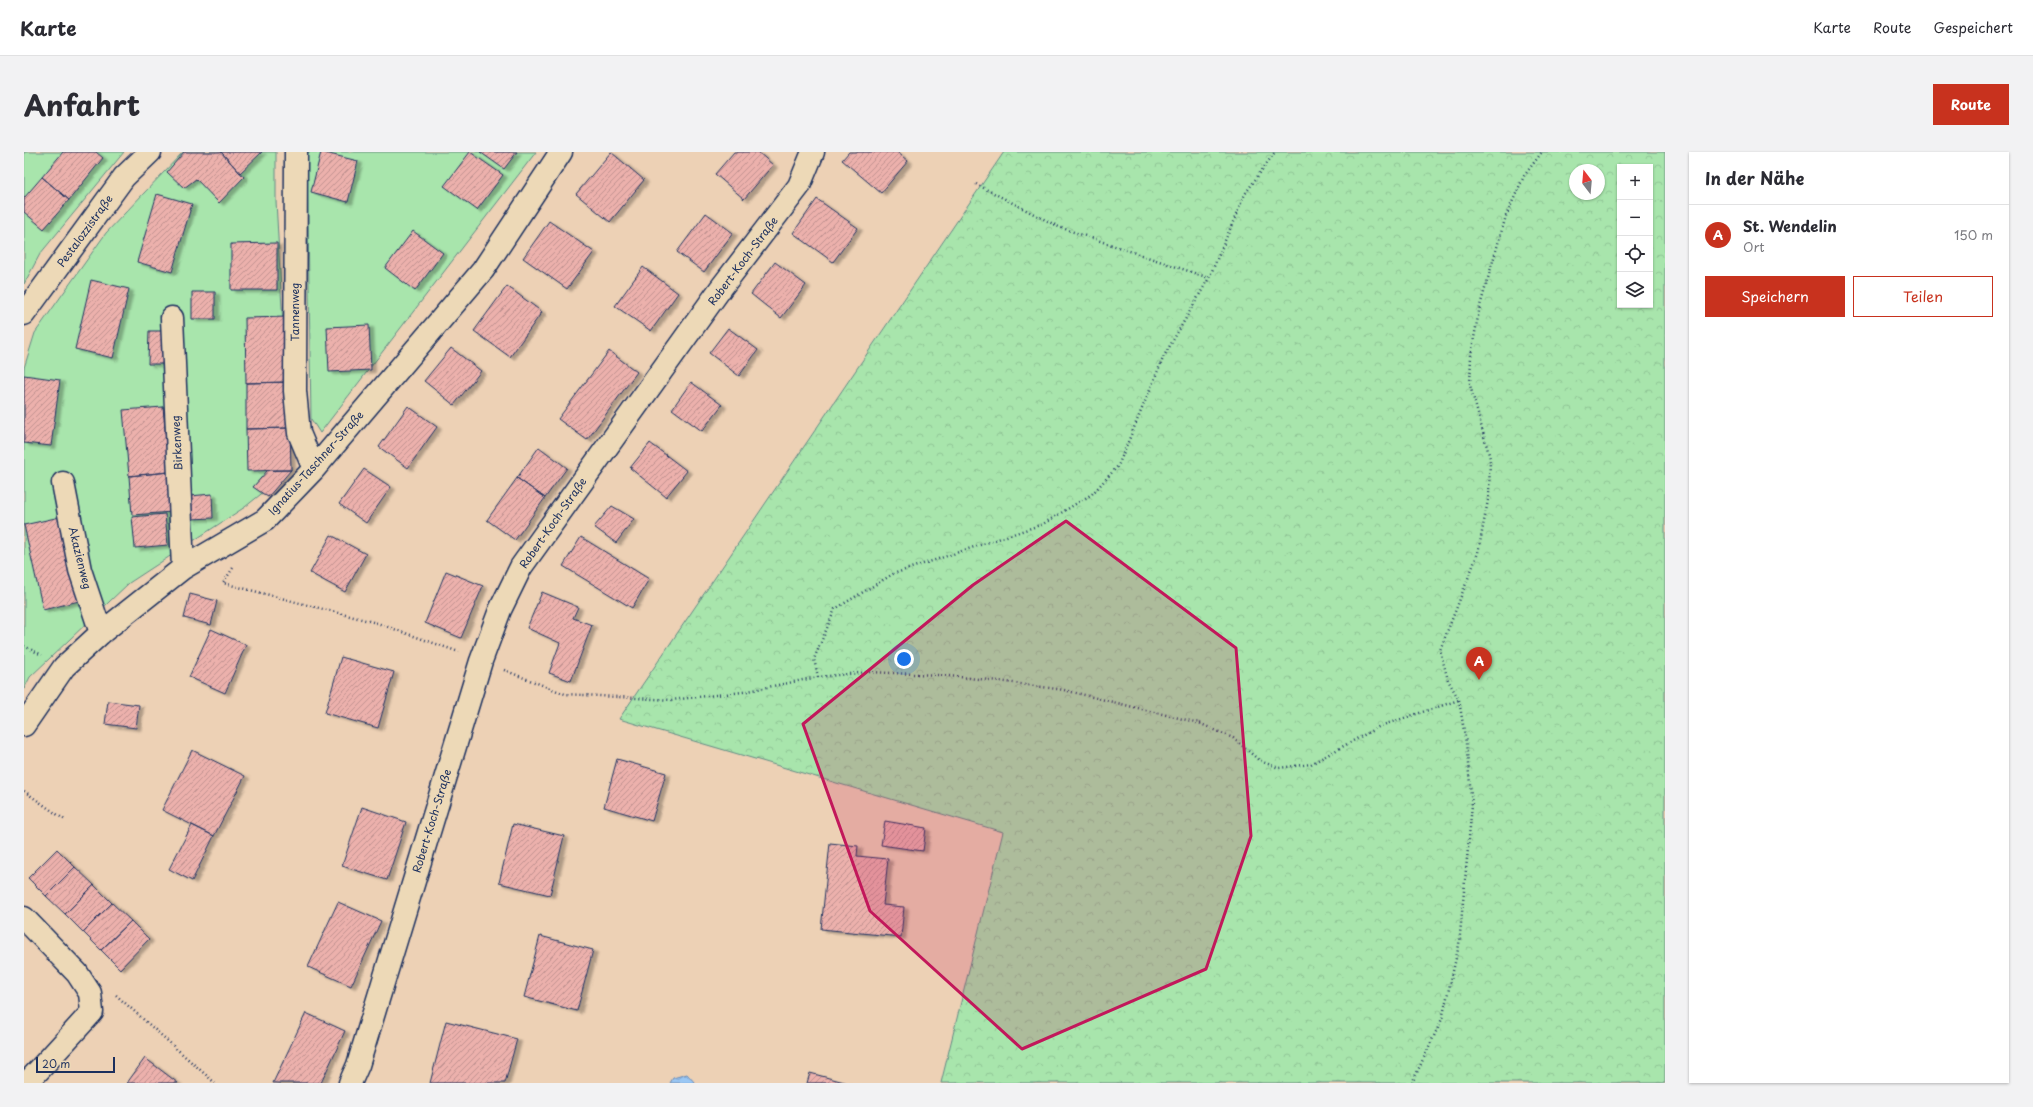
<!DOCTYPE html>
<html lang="de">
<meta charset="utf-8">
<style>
body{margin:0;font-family:"Playpen Sans",sans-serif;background:#f2f2f3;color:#2b2b33}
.controls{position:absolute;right:12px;top:12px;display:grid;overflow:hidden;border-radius:0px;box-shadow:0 1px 3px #0004}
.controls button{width:36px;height:36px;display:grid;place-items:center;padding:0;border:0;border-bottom:1px solid #e1e1e2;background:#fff;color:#2b2b33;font:20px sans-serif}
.compass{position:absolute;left:1545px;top:12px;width:36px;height:36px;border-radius:50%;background:#fff;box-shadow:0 1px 3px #0004;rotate:344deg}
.scale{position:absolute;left:12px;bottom:10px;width:79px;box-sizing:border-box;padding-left:4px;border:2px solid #1b2f5e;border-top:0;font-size:11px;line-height:14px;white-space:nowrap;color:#1b2f5e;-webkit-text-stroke:3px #edd9b7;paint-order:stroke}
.you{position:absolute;left:880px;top:507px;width:14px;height:14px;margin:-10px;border:3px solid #fff;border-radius:50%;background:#1a73e8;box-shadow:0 0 0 6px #1a73e833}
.badge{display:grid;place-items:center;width:26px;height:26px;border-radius:50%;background:#c8321e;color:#fff;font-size:13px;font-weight:700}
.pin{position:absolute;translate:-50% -33px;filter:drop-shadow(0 1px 2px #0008)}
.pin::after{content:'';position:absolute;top:21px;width:14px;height:12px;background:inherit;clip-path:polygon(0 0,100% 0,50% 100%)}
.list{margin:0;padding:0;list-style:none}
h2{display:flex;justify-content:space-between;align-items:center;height:52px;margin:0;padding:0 16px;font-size:17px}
h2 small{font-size:13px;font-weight:400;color:#7c7c81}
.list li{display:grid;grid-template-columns:26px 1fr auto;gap:12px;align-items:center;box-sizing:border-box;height:60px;padding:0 16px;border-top:1px solid #e1e1e2}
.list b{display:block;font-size:15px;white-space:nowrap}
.list p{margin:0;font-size:13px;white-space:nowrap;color:#7c7c81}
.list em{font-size:13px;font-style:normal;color:#7c7c81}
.actions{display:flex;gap:8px;padding:12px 16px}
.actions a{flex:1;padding:9px 0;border:1px solid #c8321e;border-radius:0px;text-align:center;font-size:14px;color:#c8321e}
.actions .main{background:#c8321e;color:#fff}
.icon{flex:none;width:22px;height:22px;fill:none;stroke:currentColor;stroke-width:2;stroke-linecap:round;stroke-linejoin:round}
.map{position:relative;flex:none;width:1641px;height:931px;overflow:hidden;border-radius:0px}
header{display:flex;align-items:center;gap:24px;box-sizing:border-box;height:56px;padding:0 20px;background:#fff;border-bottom:1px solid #e1e1e2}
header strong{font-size:19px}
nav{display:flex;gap:22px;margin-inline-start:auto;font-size:14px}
.intro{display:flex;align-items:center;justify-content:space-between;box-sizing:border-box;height:96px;padding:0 24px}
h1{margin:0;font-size:28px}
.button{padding:10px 18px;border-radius:0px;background:#c8321e;color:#fff;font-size:14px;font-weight:700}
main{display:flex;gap:24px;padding:0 24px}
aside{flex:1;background:#fff;border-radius:0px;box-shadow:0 1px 3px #0004}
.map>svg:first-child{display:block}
.grass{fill:#a8e5ac;stroke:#628a85}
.forest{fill:url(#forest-crowns);stroke:#628a85;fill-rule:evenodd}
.water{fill:url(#water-waves);stroke:#678ab8}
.building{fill:url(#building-hatch);stroke:#1b2f5e;filter:url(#shadow)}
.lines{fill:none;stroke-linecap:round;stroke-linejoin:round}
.minor-casing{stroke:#1b2f5e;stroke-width:25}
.path{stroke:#1b2f5e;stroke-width:2.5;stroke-dasharray:1 3;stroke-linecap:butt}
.minor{stroke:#edd9b7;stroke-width:22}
.marked{fill:#c2185b;fill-opacity:0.2;stroke:#c2185b;stroke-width:3;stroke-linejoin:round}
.labels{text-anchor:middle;stroke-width:3.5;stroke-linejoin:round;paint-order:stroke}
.street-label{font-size:11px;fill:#1b2f5e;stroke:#edd9b7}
</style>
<header>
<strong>Karte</strong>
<nav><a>Karte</a><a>Route</a><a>Gespeichert</a></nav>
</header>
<div class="intro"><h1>Anfahrt</h1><a class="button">Route</a></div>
<main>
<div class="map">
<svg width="1641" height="931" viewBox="0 0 1641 931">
<defs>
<pattern id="forest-crowns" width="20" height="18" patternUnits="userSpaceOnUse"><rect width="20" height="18" fill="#a8e5ac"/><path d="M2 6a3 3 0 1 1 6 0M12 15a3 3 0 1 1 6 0" fill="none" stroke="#90c596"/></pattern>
<pattern id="water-waves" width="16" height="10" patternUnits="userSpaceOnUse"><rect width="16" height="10" fill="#9ac7f4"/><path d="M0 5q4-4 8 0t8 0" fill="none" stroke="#84abd4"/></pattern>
<pattern id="building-hatch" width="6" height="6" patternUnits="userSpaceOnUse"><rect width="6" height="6" fill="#ecb1ac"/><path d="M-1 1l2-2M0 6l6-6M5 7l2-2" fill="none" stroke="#be908f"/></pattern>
<filter id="shadow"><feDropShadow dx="4.5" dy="2.5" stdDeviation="1" flood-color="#0004"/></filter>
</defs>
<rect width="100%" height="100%" fill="#edd1b5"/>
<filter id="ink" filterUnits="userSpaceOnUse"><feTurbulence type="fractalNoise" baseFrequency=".025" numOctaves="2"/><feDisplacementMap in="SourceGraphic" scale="8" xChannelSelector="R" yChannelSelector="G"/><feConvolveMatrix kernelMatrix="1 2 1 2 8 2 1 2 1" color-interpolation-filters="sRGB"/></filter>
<g filter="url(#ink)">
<path class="grass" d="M0 0H100L16 102 0 132Z
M159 0H252V49L267 318 221 355 105 431 6 525 0 537V216L11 181 82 81Z
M283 0H512L296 281 287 267Z"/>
<path class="forest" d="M980 0H1641V931H917L979 680 595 567ZM1596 15H1626V153H1596ZM1551 18H1575V42H1551Z"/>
<path class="water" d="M663 922 671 931H646L649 926Z"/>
<path class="building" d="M39 0H72L79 6 45 48 18 25Z
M160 0H197L220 25 195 51 172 27 160 36 143 20Z
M197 0H238L216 21Z
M297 0 334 9 324 50 287 40Z
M446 0 479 23 453 58 420 34Z
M456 0H493L480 17Z
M587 0 620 28 586 70 552 42Z
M710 0H734L749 13 720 47 691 22Z
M825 0H873L884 9 857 41 818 8Z
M18 25 45 48 20 77 0 60V46Z
M133 42 168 52 148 120 113 110Z
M793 47 834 76 809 110 769 81Z
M682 61 709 81 680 120 653 100Z
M525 69 570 100 543 137 499 106Z
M389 79 419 101 391 139 361 116Z
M253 91V138H207V92Z
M751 110 782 133 757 166 727 142Z
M619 115 654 141 627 179 591 154Z
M67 128 105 137 89 206 51 197Z
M483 134 518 160 486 205 450 179Z
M168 140H191V167H168Z
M265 165 266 230 222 231 221 166Z
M345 173 347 218 305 220 303 175Z
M704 176 734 198 715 224 685 201Z
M125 179H140L139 212H124Z
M427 196 457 219 430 253 400 229Z
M585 199 613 220 563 288 534 267Z
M0 223 36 228 27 294 0 291Z
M266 230V276L222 277V231Z
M667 230 698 253 678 279 648 257Z
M384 254 413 275 384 316 355 295Z
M139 255 145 320 105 324 99 258Z
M266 276 267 318 223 319 222 277Z
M626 291 663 319 642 345 606 316Z
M515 295 543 316 521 346 493 326Z
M340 317 367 335 342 371 315 352Z
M244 318H267L244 345 229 335Z
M145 320 148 360 108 363 105 324Z
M493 326 521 346 491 388 463 368Z
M188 342 189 366 167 367 166 344Z
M588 354 610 367 592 391 570 375Z
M141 362 144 393 111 396 108 365Z
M36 365 55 449 19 458 0 373Z
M307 383 342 402 321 440 286 421Z
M557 385 625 427 608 456 539 414Z
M422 419 459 434 437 486 401 471Z
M518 440 554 455 549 466 568 473 547 529 525 521 536 491 503 476Z
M166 442 193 449 187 473 160 466Z
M187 477 222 493 201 541 165 525Z
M317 505 370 520 354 576 301 561Z
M84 549 115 553 112 576 81 572Z
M168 598 221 624 190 684 138 658Z
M593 607 642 621 628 669 580 655Z
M338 655 382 670 363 728 318 714Z
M861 669 902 676 899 699 857 693Z
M489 672 540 684 526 743 475 731Z
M168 673 190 684 168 729 145 717Z
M806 691 834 694 833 704 864 707 859 753 880 755 877 785 797 777Z
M33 697 51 715 22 744 4 726Z
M51 715 70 733 41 762 22 744Z
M70 733 88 751 59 780 41 762Z
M314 750 357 769 327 834 284 815Z
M88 751 107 769 77 798 59 780Z
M107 769 125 787 96 817 77 798Z
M516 784 569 798 553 859 500 845Z
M282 861 321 879 297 931H249Z
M422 869 493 887 481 931H406Z
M121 906 154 931H103Z
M786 921 824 931H783Z"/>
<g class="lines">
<defs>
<path id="minor" d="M272 0 271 239 275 281 290 317
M0 162 100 25 126 0
M148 166 159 416
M39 331 56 418 77 481
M0 573 40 515 77 481 159 416 241 368 290 317 459 118 537 0
M0 766 53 821 66 841 68 860 3 931
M326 931 334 913 457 509 476 458 497 415 697 136 775 34 789 0"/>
</defs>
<use href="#minor" class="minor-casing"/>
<path class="path" d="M952 32 1035 75 1185 126
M209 416 199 431 353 471 435 500
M0 494 18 503
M480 518 541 542 647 548 719 540 794 525 845 520 915 523 975 529 1040 538 1175 571 1209 586 1236 609 1255 616 1287 612 1356 574 1435 548
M794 525 790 507 811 457 869 422 1019 372 1068 342 1094 314 1140 204 1185 126 1221 42 1251 0
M0 639 41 668
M92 843 191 931
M1388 931 1418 867 1435 793 1448 653 1442 591 1435 548 1424 528 1416 498 1454 401 1465 343 1466 306 1446 233 1447 202 1456 154 1482 64 1500 24 1518 0"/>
<use href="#minor" class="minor"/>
</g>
</g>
<path class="marked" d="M1042 369 1212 496 1227 684 1182 817 998 897 846 759 779 572 949 433Z"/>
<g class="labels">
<g class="street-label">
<text transform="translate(61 79) rotate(-54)" y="4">Pestalozzistraße</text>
<text transform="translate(719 109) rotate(-53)" y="4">Robert-Koch-Straße</text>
<text transform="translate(271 160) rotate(-90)" y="4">Tannenweg</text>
<text transform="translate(153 291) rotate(-93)" y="4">Birkenweg</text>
<text transform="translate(292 311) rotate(-48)" y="4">Ignatius-Taschner-Straße</text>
<text transform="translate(529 371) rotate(-55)" y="4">Robert-Koch-Straße</text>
<text transform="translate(56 406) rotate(76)" y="4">Akazienweg</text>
<text transform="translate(408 669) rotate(-73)" y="4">Robert-Koch-Straße</text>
</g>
</g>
</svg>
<div class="controls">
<button>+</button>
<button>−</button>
<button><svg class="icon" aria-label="locate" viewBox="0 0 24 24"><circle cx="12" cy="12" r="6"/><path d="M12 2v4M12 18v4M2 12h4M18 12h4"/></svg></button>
<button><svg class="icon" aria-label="layers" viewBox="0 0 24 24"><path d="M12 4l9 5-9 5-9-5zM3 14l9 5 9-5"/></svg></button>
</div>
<svg class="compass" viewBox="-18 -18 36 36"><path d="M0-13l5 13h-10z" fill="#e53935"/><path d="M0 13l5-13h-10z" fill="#7c7c81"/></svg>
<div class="scale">20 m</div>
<div class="you"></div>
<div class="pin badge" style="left:1455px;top:528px">A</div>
</div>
<aside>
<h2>In der Nähe<small></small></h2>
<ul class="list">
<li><span class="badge">A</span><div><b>St. Wendelin</b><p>Ort</p></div><em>150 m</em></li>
</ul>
<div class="actions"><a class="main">Speichern</a><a>Teilen</a></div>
</aside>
</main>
